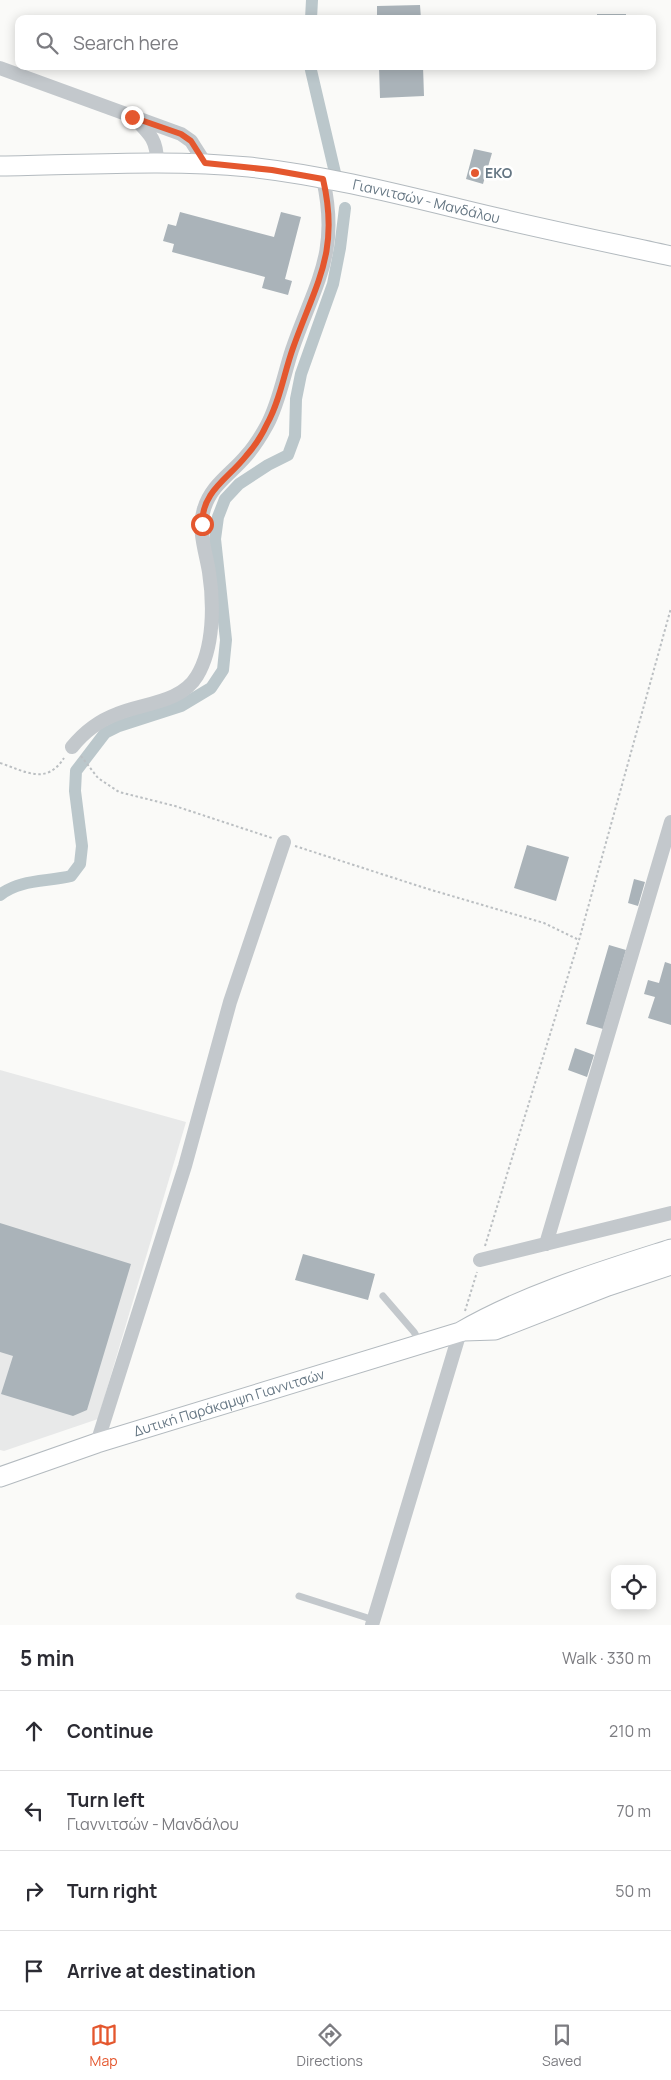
<!DOCTYPE html>
<meta charset="utf-8">
<style>
body{margin:0;font-family:Manrope,sans-serif;background:#f2f2f3;color:#2b2b33}
.controls{position:absolute;right:15px;bottom:15px;display:grid;overflow:hidden;border-radius:10px;box-shadow:0 2px 12px #0003}
.controls button{width:45px;height:45px;display:grid;place-items:center;padding:0;border:0;border-bottom:1px solid #e1e1e2;background:#fff;color:#2b2b33;font:25px sans-serif}
.stop{position:absolute;width:15px;height:15px;margin:-11px;border:4px solid #e4572e;border-radius:50%;background:#fff}
.stop.end{background:#e4572e;border-color:#fff;box-shadow:0 1px 5px #0008}
.list{margin:0;padding:0;list-style:none}
h2{display:flex;justify-content:space-between;align-items:center;height:65px;margin:0;padding:0 20px;font-size:21px}
h2 small{font-size:16px;font-weight:400;color:#7c7c81}
.list li{display:grid;grid-template-columns:32px 1fr auto;gap:15px;align-items:center;box-sizing:border-box;height:80px;padding:0 20px;border-top:1px solid #e1e1e2}
.list b{display:block;font-size:19px;white-space:nowrap}
.list p{margin:0;font-size:16px;white-space:nowrap;color:#7c7c81}
.list em{font-size:16px;font-style:normal;color:#7c7c81}
.icon{flex:none;width:28px;height:28px;fill:none;stroke:currentColor;stroke-width:2;stroke-linecap:round;stroke-linejoin:round}
.map{position:relative;flex:none;width:671px;height:1625px;overflow:hidden}
.search{position:absolute;background:#fff;box-shadow:0 2px 12px #0003;left:15px;right:15px;top:15px;height:55px;display:flex;align-items:center;gap:12px;box-sizing:border-box;padding:0 18px;border-radius:10px;color:#7c7c81;font-size:19px}
.sheet{height:385px;background:#fff}
nav{display:flex;justify-content:space-around;align-items:center;box-sizing:border-box;height:70px;border-top:1px solid #e1e1e2;background:#fff;font-size:14px;color:#7c7c81}
nav a{display:grid;justify-items:center;gap:2px}
nav .on{color:#e4572e}
.map>svg:first-child{display:block}
.built{fill:#e8e9e9}
.lines{fill:none;stroke-linecap:round;stroke-linejoin:round}
.canal{stroke:#bbc7cb;stroke-width:12}
.building{fill:#aab3b9}
.secondary-casing{stroke:#b3babf;stroke-width:21}
.path{stroke:#bbbfc2;stroke-width:2;stroke-dasharray:2.5 2.5;stroke-linecap:butt}
.lane{stroke:#c3c8cc;stroke-width:7}
.street{stroke:#c3c8cc;stroke-width:14}
.secondary{stroke:#fff;stroke-width:19}
.route{stroke:#e4572e;stroke-width:6}
.poi-dot{fill:#e4572e;stroke:#fff;stroke-width:2}
.labels{text-anchor:middle;stroke-width:5;stroke-linejoin:round;paint-order:stroke}
.poi-label{font-size:14px;font-weight:bold;fill:#657683;stroke:#fff;text-anchor:start}
.street-label{font-size:14px;fill:#657683;stroke:#fff}
</style>
<div class="map">
<svg width="671" height="1625" viewBox="0 0 671 1625">
<rect width="100%" height="100%" fill="#fafaf8"/>
<path class="built" d="M0 1070 186 1122 98 1419 4 1451 0 1450Z"/>
<g class="lines">
<path class="canal" d="M311 19 312 0
M310 66 336 177
M0 895C20 879 47 882 71 876L80 864 82 846 75 791 76 771 105 733 119 726 181 706 211 688 223 670 226 640 215 539 218 517 225 499 239 484 268 465 288 455 295 436 296 399 301 374 333 284 340 248 345 208"/>
</g>
<path class="building" d="M420 5 421 19H377V6Z
M597 14H626V19H597Z
M379 66H423L424 96 380 98Z
M474 149 492 153 483 184 466 179Z
M180 212 274 237 281 212 301 217 285 279 292 281 288 295 262 288 265 277 172 252 174 244 163 241 168 224 176 226Z
M527 845 569 857 556 901 514 888Z
M634 879 645 882 638 906 628 903Z
M609 945 626 950 603 1029 586 1024Z
M665 962 671 964V1025L648 1018 655 997 644 994 648 980 659 983Z
M575 1048 594 1055 587 1077 568 1070Z
M0 1223 131 1264 87 1410 73 1416 1 1394 13 1356 0 1352Z
M303 1254 375 1274 368 1300 295 1280Z"/>
<g class="lines">
<defs>
<g id="secondary">
<path id="s1" d="M0 166C83 165 166 159 249 167 322 175 394 193 464 210 533 227 602 241 671 256"/>
<path d="M464 1331 495 1330 608 1286 671 1265"/>
<path id="s2" d="M0 1477 97 1443 460 1332C526 1294 599 1272 671 1249"/>
</g>
</defs>
<use href="#secondary" class="secondary-casing"/>
<path class="path" d="M81 756 98 778 119 792 175 806 272 838
M0 763C25 771 46 786 64 758
M295 846 428 889 544 923 579 940
M485 1246 579 940 671 608
M465 1311 477 1272"/>
<path class="lane" d="M383 1296 414 1332 420 1343
M299 1596 374 1620"/>
<path class="street" d="M0 68 181 134 191 141 205 163
M135 119C150 134 157 140 157 162
M72 747C85 731 98 721 117 714 143 703 181 703 197 676 214 648 214 604 209 572 206 553 197 528 204 509 211 485 231 474 246 456 254 447 261 436 267 425 279 403 284 374 292 350 315 283 340 254 323 179
M546 1244 671 822
M480 1260 671 1213
M97 1443 185 1166 230 1002 284 842
M372 1625 460 1332"/>
<use href="#secondary" class="secondary"/>
</g>
<g class="lines">
<path class="route" d="M132 117 181 134 191 141 205 163 272 170 323 179C340 252 316 283 293 348 284 373 280 401 267 424 262 435 254 447 246 456 228 479 202 491 202 524"/>
</g>
<circle class="poi-dot" cx="475" cy="173" r="5"/>
<g class="labels">
<g class="poi-label">
<text x="485" y="178">EKO</text>
</g>
<g class="street-label">
<text dy="5" stroke="none"><textPath href="#s1" startOffset="430">Γιαννιτσών - Μανδάλου</textPath></text>
<text dy="5" stroke="none"><textPath href="#s2" startOffset="241">Δυτική Παράκαμψη Γιαννιτσών</textPath></text>
</g>
</g>
</svg>
<div class="controls">
<button><svg class="icon" aria-label="locate" viewBox="0 0 24 24"><circle cx="12" cy="12" r="6"/><path d="M12 2v4M12 18v4M2 12h4M18 12h4"/></svg></button>
</div>
<div class="stop" style="left:202px;top:524px"></div>
<div class="stop end" style="left:132px;top:117px"></div>
<div class="search"><svg class="icon" aria-label="search" viewBox="0 0 24 24"><circle cx="10" cy="10" r="6"/><path d="M15 15l6 6"/></svg>Search here</div>
</div>
<section class="sheet">
<h2>5 min<small>Walk · 330 m</small></h2>
<ul class="list">
<li><svg class="icon" aria-label="ahead" viewBox="0 0 24 24"><path d="M12 20V5M6 11l6-6 6 6"/></svg><div><b>Continue</b></div><em>210 m</em></li>
<li><svg class="icon" aria-label="left" viewBox="0 0 24 24"><path d="M17 20v-9H6M10 6l-5 5 5 5"/></svg><div><b>Turn left</b><p>Γιαννιτσών - Μανδάλου</p></div><em>70 m</em></li>
<li><svg class="icon" aria-label="right" viewBox="0 0 24 24"><path d="M7 20v-9h11M14 6l5 5-5 5"/></svg><div><b>Turn right</b></div><em>50 m</em></li>
<li><svg class="icon" aria-label="arrive" viewBox="0 0 24 24"><path d="M6 21V4h12l-3 4 3 4H6"/></svg><div><b>Arrive at destination</b></div></li>
</ul>
</section>
<nav>
<a class="on"><svg class="icon" aria-label="map" viewBox="0 0 24 24"><path d="M3 6l6-2 6 2 6-2v14l-6 2-6-2-6 2zM9 4v14M15 6v14"/></svg>Map</a>
<a><svg class="icon" aria-label="directions" viewBox="0 0 24 24"><path d="M12 3l9 9-9 9-9-9zM9 14v-3h6M13 9l2 2-2 2"/></svg>Directions</a>
<a><svg class="icon" aria-label="saved" viewBox="0 0 24 24"><path d="M7 4h10v16l-5-4-5 4z"/></svg>Saved</a>
</nav>
